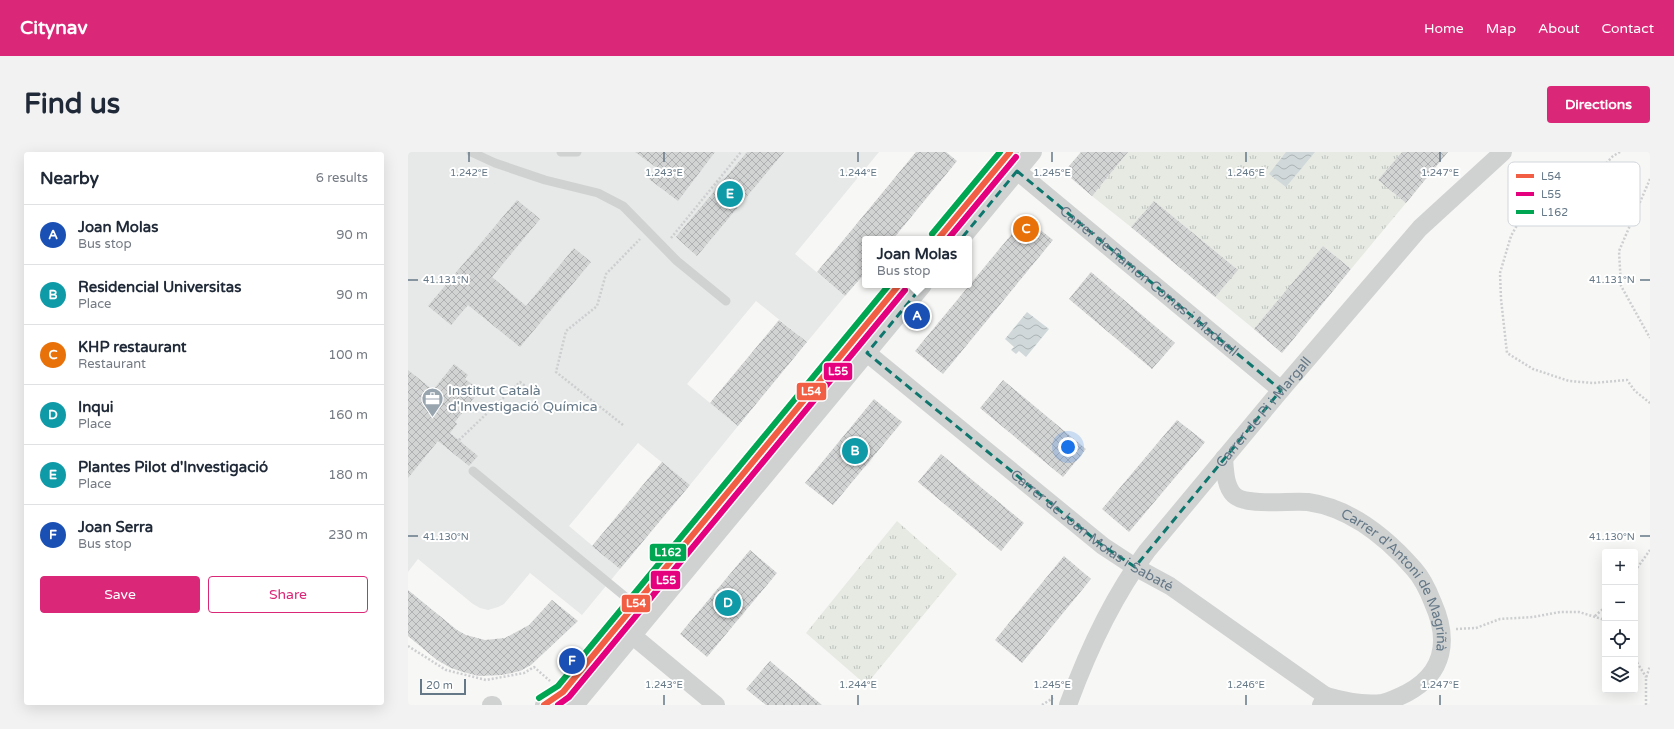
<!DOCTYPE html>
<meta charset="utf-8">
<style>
body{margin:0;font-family:"Varela Round",sans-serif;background:#f2f2f3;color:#1f2937}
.controls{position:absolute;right:12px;bottom:12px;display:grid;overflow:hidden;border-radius:4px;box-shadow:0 4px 16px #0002}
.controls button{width:36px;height:36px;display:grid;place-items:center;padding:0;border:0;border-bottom:1px solid #e0e1e3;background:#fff;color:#1f2937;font:20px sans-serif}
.scale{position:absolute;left:12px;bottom:10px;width:46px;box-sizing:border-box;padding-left:4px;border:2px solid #657887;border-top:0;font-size:11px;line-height:14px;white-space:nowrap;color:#657887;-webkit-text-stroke:3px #fff;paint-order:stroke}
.you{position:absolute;left:660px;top:295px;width:14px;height:14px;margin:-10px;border:3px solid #fff;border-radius:50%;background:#1a73e8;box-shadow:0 0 0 6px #1a73e833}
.badge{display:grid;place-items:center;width:26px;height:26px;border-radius:50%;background:#db2777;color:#fff;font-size:13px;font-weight:700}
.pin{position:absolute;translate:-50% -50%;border:2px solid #fff;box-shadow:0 1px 4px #0006}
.popup{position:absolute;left:454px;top:84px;width:110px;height:52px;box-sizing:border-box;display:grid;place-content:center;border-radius:4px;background:#fff;filter:drop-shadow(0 1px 3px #0005);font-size:13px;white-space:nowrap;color:#747a83}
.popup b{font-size:15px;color:#1f2937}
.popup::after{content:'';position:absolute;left:50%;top:100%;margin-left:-8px;border:8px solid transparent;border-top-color:#fff}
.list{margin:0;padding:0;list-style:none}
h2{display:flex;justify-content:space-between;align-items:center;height:52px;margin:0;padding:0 16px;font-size:17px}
h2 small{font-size:13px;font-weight:400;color:#747a83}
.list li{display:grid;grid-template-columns:26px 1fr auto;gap:12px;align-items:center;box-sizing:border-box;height:60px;padding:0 16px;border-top:1px solid #e0e1e3}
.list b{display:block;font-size:15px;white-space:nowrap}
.list p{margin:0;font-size:13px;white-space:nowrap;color:#747a83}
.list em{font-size:13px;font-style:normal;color:#747a83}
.actions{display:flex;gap:8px;padding:12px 16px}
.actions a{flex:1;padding:9px 0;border:1px solid #db2777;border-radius:4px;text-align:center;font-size:14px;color:#db2777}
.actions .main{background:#db2777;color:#fff}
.icon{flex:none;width:22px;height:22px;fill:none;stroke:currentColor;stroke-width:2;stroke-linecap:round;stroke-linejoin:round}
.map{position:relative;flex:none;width:1242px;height:553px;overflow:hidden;border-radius:4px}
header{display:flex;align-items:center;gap:24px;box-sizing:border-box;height:56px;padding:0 20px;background:#db2777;color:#fff}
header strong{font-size:19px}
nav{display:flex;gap:22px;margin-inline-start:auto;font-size:14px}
.intro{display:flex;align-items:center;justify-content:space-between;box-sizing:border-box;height:96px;padding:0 24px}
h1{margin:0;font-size:28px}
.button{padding:10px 18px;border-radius:4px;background:#db2777;color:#fff;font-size:14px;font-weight:700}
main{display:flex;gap:24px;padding:0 24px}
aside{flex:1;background:#fff;border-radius:4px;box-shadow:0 4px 16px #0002}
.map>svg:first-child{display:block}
.built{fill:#e7e8e8}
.park{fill:url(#park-tufts)}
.water{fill:url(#water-waves)}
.building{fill:url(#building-cross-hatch)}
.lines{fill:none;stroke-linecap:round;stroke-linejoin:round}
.path{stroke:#cccecf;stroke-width:2.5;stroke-dasharray:2 2;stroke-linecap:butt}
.service{stroke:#d0d2d2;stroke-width:9}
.minor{stroke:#d0d2d2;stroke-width:18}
.bus-1-casing{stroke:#fff;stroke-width:9}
.bus-2-casing{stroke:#fff;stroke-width:9}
.bus-3-casing{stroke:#fff;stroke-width:9}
.bus-1{stroke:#f15e43;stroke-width:6}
.bus-2{stroke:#e5007d;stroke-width:6}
.bus-3{stroke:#00a651;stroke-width:6}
.marked{fill:none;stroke:#0f766e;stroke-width:3;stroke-dasharray:8 5;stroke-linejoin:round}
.ticks{fill:none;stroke:#657887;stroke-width:1.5}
.labels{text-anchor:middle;stroke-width:4;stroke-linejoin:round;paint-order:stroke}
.street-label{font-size:14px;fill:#657887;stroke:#fff}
.poi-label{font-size:14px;fill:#657887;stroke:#fff;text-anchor:start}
.key{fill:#fff;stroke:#d1d6db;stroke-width:1}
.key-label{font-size:11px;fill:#657887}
.ticks-label{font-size:10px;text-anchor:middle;fill:#657887;stroke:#fff;stroke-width:4;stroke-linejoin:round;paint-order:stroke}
.line-badge{stroke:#fff;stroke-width:1.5}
.badge-label{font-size:11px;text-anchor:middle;font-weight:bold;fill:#fff}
</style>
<header>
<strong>Citynav</strong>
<nav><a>Home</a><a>Map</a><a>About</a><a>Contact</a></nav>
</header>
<div class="intro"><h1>Find us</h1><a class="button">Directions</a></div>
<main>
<aside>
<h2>Nearby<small>6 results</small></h2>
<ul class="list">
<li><span class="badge" style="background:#1a4fb4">A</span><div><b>Joan Molas</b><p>Bus stop</p></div><em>90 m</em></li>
<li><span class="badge" style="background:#0f9aa8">B</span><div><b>Residencial Universitas</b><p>Place</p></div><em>90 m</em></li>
<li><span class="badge" style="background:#e8710a">C</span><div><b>KHP restaurant</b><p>Restaurant</p></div><em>100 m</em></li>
<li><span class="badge" style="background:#0f9aa8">D</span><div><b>Inqui</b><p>Place</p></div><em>160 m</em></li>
<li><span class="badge" style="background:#0f9aa8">E</span><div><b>Plantes Pilot d'Investigació</b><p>Place</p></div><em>180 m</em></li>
<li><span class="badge" style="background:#1a4fb4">F</span><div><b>Joan Serra</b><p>Bus stop</p></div><em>230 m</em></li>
</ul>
<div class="actions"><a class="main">Save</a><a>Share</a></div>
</aside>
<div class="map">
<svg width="1242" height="553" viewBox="0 0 1242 553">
<defs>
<pattern id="park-tufts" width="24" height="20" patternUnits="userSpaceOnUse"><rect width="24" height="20" fill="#e6eae3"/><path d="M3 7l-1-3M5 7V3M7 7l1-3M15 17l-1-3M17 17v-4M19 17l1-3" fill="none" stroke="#bec2be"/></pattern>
<pattern id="water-waves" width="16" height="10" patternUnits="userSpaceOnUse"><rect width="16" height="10" fill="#d0d8da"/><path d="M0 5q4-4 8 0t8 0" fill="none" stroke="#acb4b6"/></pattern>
<pattern id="building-cross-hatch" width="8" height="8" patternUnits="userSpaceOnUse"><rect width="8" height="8" fill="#d2d3d3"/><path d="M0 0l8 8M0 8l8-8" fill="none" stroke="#aeb0b1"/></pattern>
</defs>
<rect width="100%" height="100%" fill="#f7f7f5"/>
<path class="built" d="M0 0H471L387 102 437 144 399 190 348 149 279 232 330 274 282 333 230 291 161 374 212 417 174 463 122 421 96 452 90 455 80 458 72 456 65 452 10 407 0 420Z"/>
<path class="park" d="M720 0H994L970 28 998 51 943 117 915 94 846 177 807 145 829 117 746 49 723 75 684 44Z
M489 369 549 422 458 533 398 481Z"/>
<path class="water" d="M878 0H907L878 35 861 22Z
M619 160 641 177 618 205 611 199 608 202 603 198 606 195 597 187Z"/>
<path class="building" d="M227 0H307L270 49 241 27 249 16Z
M339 0H376L289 104 268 85Z
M508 0H538L549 9 485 87H457V121L437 144 409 120Z
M673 0H720L684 44 656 20Z
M994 0H1040L998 51 970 28Z
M109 48 132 67 84 125 118 154 166 96 183 110 112 195 60 153 43 173 20 154Z
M746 49 830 118 807 145 723 75Z
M617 66 645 88 535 222 507 199Z
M915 94 943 117 874 201 846 177Z
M683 120 767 191 744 217 661 147Z
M371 168 399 190 330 274 302 251Z
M46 212 60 223 57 227 72 238 47 270 49 272 42 281 70 304 61 314 30 289 0 326V218L25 238Z
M595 228 678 297 655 325 572 256Z
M466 247 494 270 425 353 397 331Z
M769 268 797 290 721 380 694 357Z
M533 302 616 371 593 399 510 330Z
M254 310 282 333 212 417 184 394Z
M342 398 369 421 299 505 272 482Z
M656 404 683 427 614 511 587 488Z
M0 438 49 478 58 483 77 488 97 486 121 473 144 448 170 469 123 513 112 519 94 523 71 524 55 520 43 516 29 508 0 484Z
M362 509 414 553H358L338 537Z"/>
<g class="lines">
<path class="path" d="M1212 0 1205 4 1189 21 1171 25 1137 41 1119 55 1103 84 1092 121 1093 147 1099 201 1125 217 1161 229 1185 231 1219 228 1227 239 1242 251
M1242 27 1211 99 1213 134 1242 186
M263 86 333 0
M215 273 148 220 158 179 189 154 198 122 232 87
M51 288 112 230 129 243
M1227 419 1242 398
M1187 464 1197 455
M1048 477 1068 476 1092 467 1125 465 1152 460H1171L1197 468
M0 494 38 518 78 528 116 521 126 515 142 529
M1227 507 1238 525
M634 553 645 546
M1238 553V526L1242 514"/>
<path class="service" d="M63 0 87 11 137 28 190 41 215 54 269 109 318 149
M153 0H169
M65 319 226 452"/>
<g class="minor">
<path id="s1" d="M609 19 873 238"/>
<path d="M530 87 602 0"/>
<path d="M553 87 625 0"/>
<path id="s2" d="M459 201 695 394 727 415 762 434 918 544"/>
<path id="s3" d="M816 306C817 318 817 334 826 343 838 355 883 348 900 350 942 356 979 386 1006 417 1015 427 1020 438 1025 451 1041 487 1037 521 999 541 991 545 983 549 974 551 956 553 935 549 918 544L913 553"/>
<path d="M225 484 308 553"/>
<path d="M83 553H85"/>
<path d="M136 553 155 540 491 133"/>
<path d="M167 553 515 133"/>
<path id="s4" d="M660 553C680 498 704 446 739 399L873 238 1012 76 1095 0"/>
</g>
<defs>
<path id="bus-1" d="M530 87 602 0
M136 553 155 540 491 133"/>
<path id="bus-2" d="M540 87 608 5
M150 553 161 545 497 138"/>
<path id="bus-3" d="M524 82 592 0
M131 546 150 534 481 133"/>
</defs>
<use href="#bus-1" class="bus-1-casing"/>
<use href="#bus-2" class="bus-2-casing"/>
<use href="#bus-3" class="bus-3-casing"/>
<use href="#bus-1" class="bus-1"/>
<use href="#bus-2" class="bus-2"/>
<use href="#bus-3" class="bus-3"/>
</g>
<path class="marked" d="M609 19 873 238 727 415 695 394 459 201Z"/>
<path class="ticks" d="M61 0V10M256 0V10M450 0V10M644 0V10M838 0V10M1032 0V10M0 128H10M1232 128H1242M0 384H10M1232 384H1242M256 543V553M450 543V553M644 543V553M838 543V553M1032 543V553"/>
<defs>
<symbol id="office-pin" viewBox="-11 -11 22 30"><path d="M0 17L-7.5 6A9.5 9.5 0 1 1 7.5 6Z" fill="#98a4ae" stroke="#fff"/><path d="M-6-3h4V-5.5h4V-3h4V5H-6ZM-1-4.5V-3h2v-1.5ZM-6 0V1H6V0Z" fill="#fff"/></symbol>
</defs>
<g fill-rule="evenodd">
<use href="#office-pin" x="12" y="234" width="25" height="34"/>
</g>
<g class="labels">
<g class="street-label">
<text dy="5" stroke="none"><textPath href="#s1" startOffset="172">Carrer de Ramon Comas i Maduell</textPath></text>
<text dy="5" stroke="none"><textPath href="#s4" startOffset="355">Carrer de Pi i Margall</textPath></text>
<text dy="5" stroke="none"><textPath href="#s2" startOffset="287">Carrer de Joan Molas i Sabaté</textPath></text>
<text dy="5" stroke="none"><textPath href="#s3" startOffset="241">Carrer d'Antoni de Magriñà</textPath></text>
</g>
<g class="poi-label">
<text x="40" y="243">Institut Català<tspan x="40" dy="16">d'Investigació Química</tspan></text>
</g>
</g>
<rect x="1100" y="10" width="132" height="64" rx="6" class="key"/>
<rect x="1108" y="22" width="18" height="4" fill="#f15e43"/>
<rect x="1108" y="40" width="18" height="4" fill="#e5007d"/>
<rect x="1108" y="58" width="18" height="4" fill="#00a651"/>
<g class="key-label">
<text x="1133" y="28">L54</text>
<text x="1133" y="46">L55</text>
<text x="1133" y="64">L162</text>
</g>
<g class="ticks-label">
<text x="61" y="24">1.242°E</text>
<text x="256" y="24">1.243°E</text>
<text x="450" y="24">1.244°E</text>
<text x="644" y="24">1.245°E</text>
<text x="838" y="24">1.246°E</text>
<text x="1032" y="24">1.247°E</text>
<text x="38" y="131">41.131°N</text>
<text x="1204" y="131">41.131°N</text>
<text x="38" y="388">41.130°N</text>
<text x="1204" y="388">41.130°N</text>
<text x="256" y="536">1.243°E</text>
<text x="450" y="536">1.244°E</text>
<text x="644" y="536">1.245°E</text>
<text x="838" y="536">1.246°E</text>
<text x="1032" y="536">1.247°E</text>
</g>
<g class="line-badge">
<rect x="415" y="210" width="30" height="19" rx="4" fill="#e5007d"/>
<rect x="388" y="230" width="31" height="19" rx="4" fill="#f15e43"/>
<rect x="241" y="391" width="38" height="19" rx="4" fill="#00a651"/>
<rect x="242" y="418" width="31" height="20" rx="4" fill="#e5007d"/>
<rect x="213" y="442" width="30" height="19" rx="4" fill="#f15e43"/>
</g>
<g class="badge-label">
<text x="430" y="223">L55</text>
<text x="403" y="243">L54</text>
<text x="260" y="404">L162</text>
<text x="258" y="432">L55</text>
<text x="228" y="455">L54</text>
</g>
</svg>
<div class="controls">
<button>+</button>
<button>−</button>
<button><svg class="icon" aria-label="locate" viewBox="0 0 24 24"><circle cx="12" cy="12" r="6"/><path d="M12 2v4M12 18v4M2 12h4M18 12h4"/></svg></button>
<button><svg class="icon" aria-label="layers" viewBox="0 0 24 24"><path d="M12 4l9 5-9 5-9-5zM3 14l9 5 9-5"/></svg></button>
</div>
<div class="scale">20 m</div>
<div class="you"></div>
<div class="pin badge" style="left:509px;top:164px;background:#1a4fb4">A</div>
<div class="popup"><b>Joan Molas</b>Bus stop</div>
<div class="pin badge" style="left:447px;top:299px;background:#0f9aa8">B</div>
<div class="pin badge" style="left:618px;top:77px;background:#e8710a">C</div>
<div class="pin badge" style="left:320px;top:451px;background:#0f9aa8">D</div>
<div class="pin badge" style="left:322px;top:42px;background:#0f9aa8">E</div>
<div class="pin badge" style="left:164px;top:509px;background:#1a4fb4">F</div>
</div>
</main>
